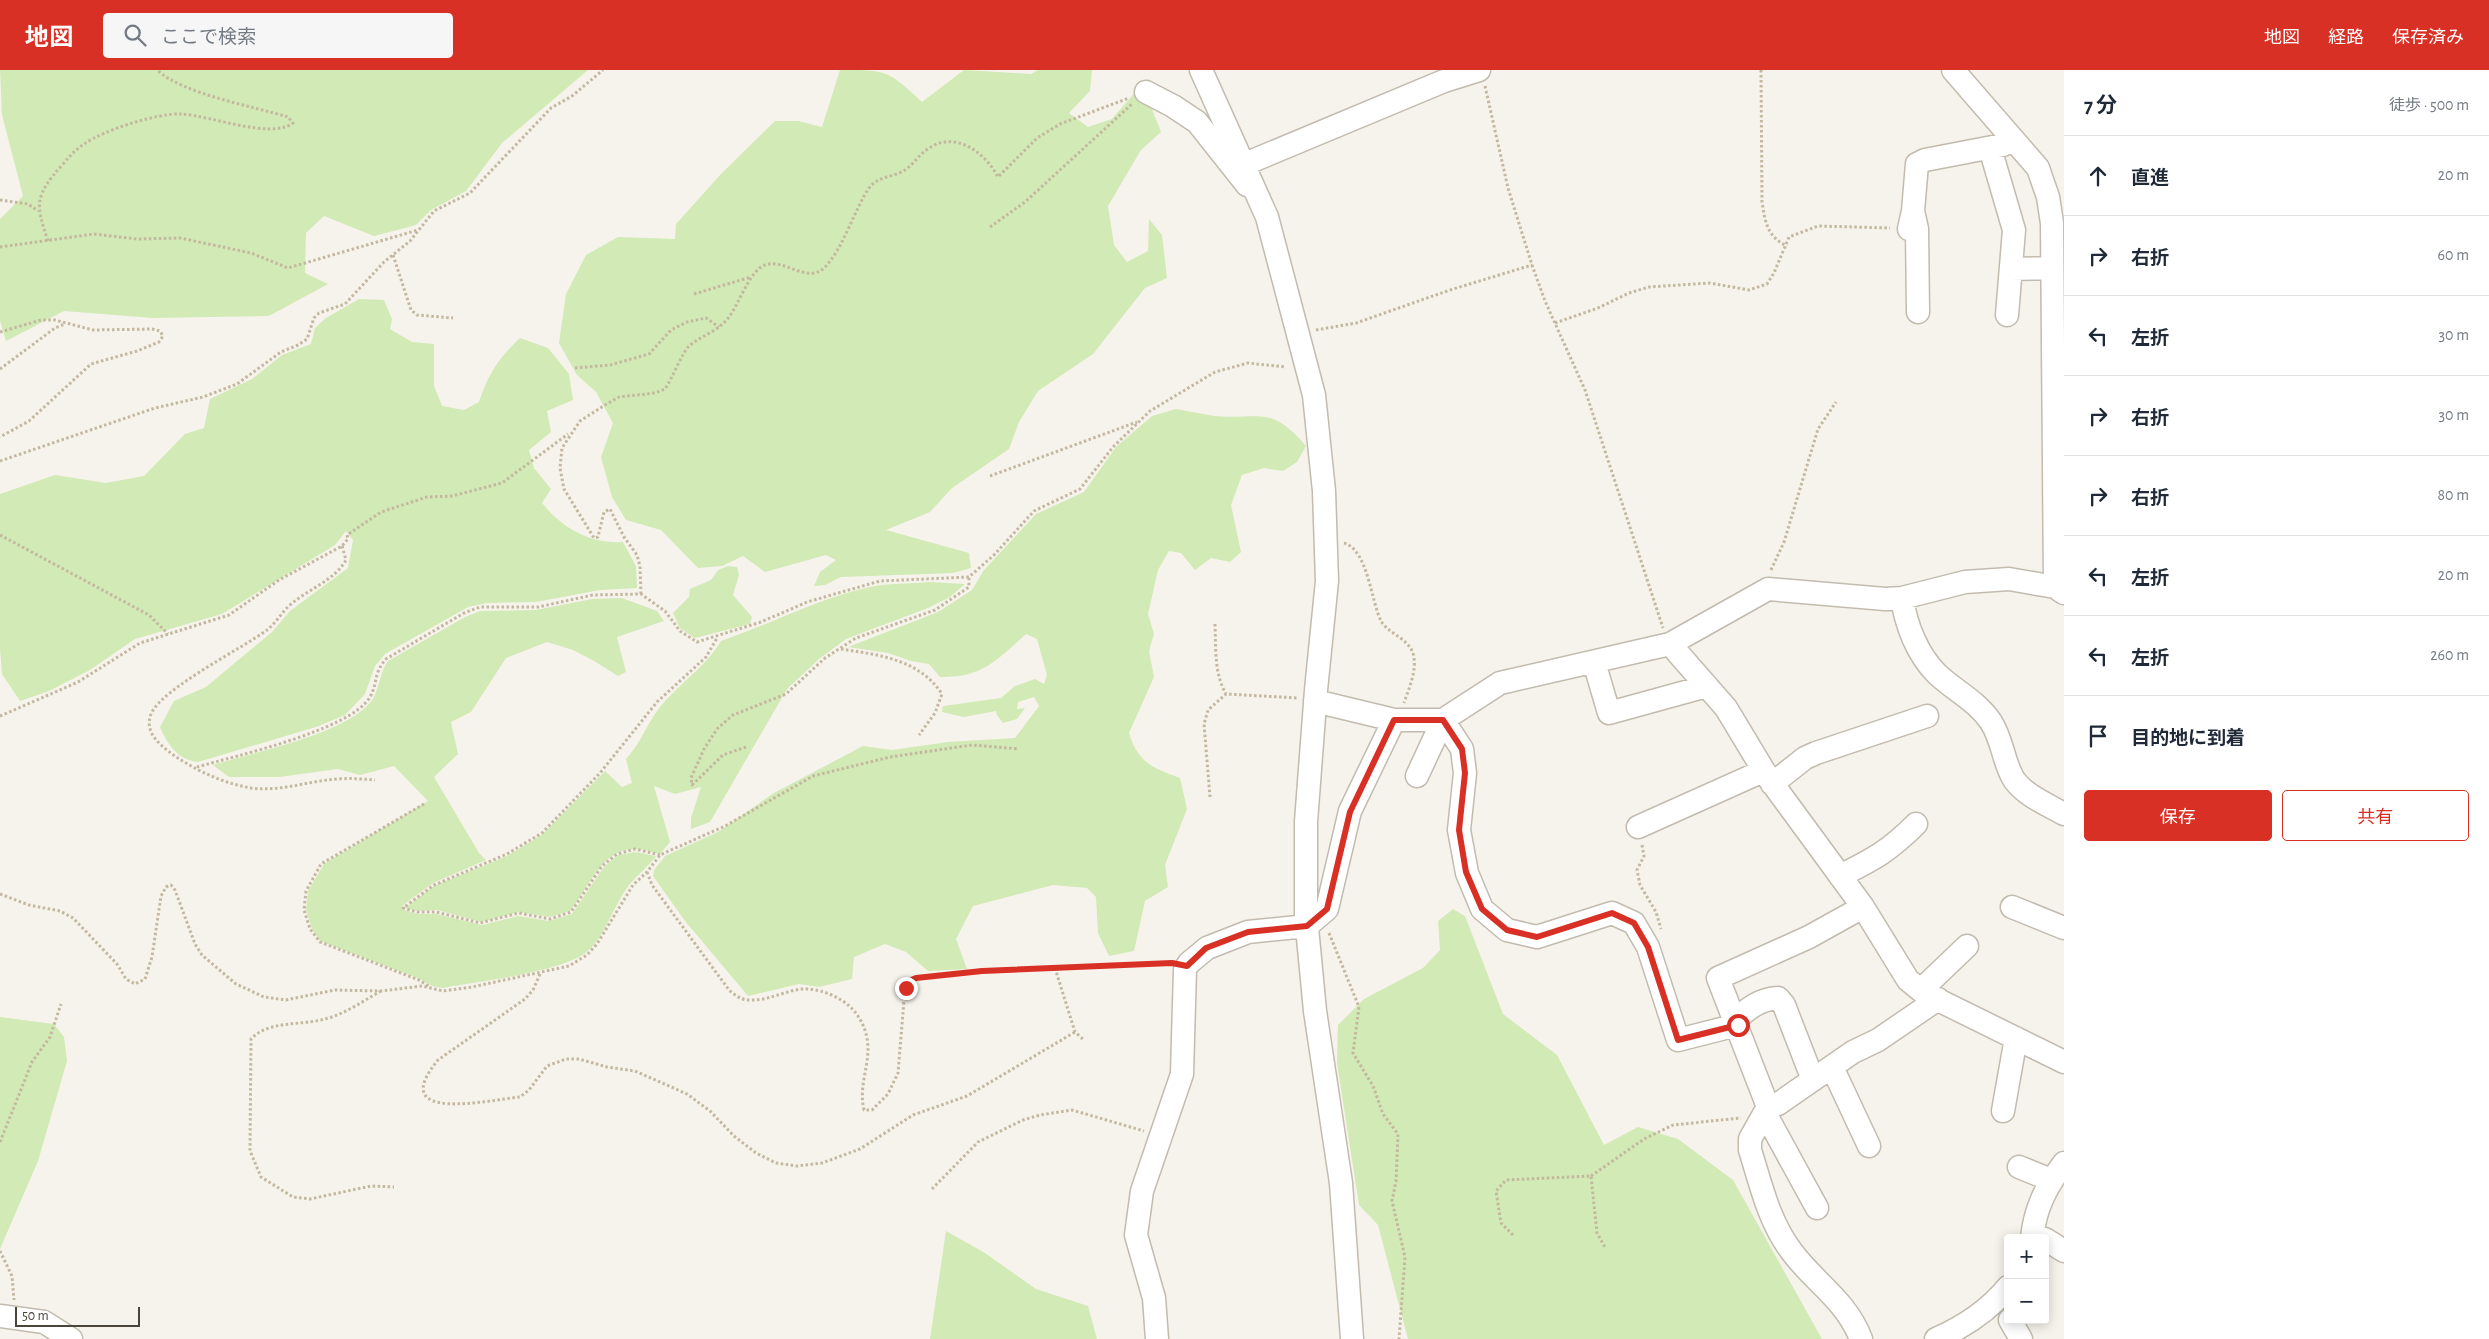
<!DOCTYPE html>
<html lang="ja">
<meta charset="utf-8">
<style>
body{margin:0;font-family:"Alegreya Sans","Noto Sans JP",sans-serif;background:#f6f6f7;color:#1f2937}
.controls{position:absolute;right:15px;bottom:15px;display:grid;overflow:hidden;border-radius:5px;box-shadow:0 2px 12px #0003}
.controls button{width:45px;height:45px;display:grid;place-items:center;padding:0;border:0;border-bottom:1px solid #e0e1e3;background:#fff;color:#1f2937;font:25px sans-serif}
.scale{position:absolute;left:15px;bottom:12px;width:125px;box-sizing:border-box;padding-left:5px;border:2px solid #4b4439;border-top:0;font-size:14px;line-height:18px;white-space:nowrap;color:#4b4439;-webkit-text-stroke:4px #fff;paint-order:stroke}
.stop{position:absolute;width:15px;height:15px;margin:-11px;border:4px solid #d93025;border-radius:50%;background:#fff}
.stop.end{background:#d93025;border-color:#fff;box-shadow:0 1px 5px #0008}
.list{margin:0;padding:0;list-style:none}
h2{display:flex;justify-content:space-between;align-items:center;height:65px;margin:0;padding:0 20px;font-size:21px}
h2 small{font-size:16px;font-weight:400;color:#747a83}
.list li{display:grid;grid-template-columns:32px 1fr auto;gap:15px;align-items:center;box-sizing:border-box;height:80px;padding:0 20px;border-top:1px solid #e0e1e3}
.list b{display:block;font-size:19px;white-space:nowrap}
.list em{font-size:16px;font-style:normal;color:#747a83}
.actions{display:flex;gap:10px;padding:15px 20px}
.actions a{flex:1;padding:11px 0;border:1px solid #d93025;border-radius:5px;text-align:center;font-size:18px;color:#d93025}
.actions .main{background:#d93025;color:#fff}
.icon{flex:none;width:28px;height:28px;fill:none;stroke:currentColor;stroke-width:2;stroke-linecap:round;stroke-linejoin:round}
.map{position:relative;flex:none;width:2064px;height:1269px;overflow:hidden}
header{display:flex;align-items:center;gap:30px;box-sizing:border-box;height:70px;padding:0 25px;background:#d93025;color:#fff}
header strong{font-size:24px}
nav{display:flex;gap:28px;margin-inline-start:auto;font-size:18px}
.search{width:350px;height:45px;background:#f6f6f7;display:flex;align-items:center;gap:12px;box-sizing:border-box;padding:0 18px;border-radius:5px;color:#747a83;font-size:19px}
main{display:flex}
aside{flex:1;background:#fff}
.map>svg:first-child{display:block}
.green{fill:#d2eab5}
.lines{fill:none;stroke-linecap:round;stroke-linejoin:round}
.minor-casing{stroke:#c2bbae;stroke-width:25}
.path{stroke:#c4b79f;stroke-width:3;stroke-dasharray:2.5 2.5;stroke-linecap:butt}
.minor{stroke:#fff;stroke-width:22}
.route{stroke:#d93025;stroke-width:6}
</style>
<header>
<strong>地図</strong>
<div class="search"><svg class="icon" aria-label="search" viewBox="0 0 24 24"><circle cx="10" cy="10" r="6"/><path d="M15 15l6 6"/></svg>ここで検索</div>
<nav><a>地図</a><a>経路</a><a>保存済み</a></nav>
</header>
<main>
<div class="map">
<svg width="2064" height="1269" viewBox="0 0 2064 1269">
<rect width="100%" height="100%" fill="#f6f3ec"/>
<path class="green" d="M0 0H588L502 73 466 121 431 140 416 155 374 166 324 146 306 163 305 203 328 214 269 246 153 248 64 241 6 271 0 251V149L23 126 2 45Z
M840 0C887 0 888 0 922 32L964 0 1031 4 1038 0H1092L1090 21 1069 43 1088 57 1112 49 1137 20 1150 34 1161 62 1141 80 1108 136 1114 175 1127 192 1148 181 1149 149 1162 165 1167 208 1145 218 1093 284 1038 321 1019 352 1009 379 952 418 930 442 886 460 969 483 971 498 953 503 841 507 825 515 814 516 820 502 836 490 826 485 765 502 743 486 722 496 698 498 661 460 626 450 612 427 601 387 613 353 596 322 577 305 559 273 566 224 586 185 618 167 675 169 676 154 721 104 775 51H798L822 57Z
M359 229 384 230 392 249 390 259 412 272 434 274V316L442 336 464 340 479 332C489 303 498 289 520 268L548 278 569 304 573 330 547 341 551 362 529 380 534 398 551 419 542 433C562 458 590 474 623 472L636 496 637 518 600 520 536 532 487 533 468 537 385 584 375 596 365 624 345 645 316 657 198 692C178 690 167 674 160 657L174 631 206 617 272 562 290 541 348 498 353 470 346 461 335 475 222 544 135 569 90 600 49 621 20 631 2 604 0 579V424L55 405 106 413 144 406 185 364 204 358 210 329 252 309 282 285 311 274 315 258 326 248Z
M1176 339C1188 341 1202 344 1214 346 1260 350 1270 334 1306 376L1297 392 1283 401 1264 398 1242 405 1231 435 1241 482 1230 492 1211 488 1195 500 1181 483 1169 481 1158 500 1148 544 1154 564 1149 581 1154 607 1129 663C1138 693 1153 698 1180 708L1187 739 1165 795 1168 817 1145 831 1134 881 1109 886 1098 863 1096 827 1087 818 1053 815 973 836 956 869 967 899 928 901 906 882 885 874 854 887 852 909 819 917 799 914 748 926 685 851 653 806 654 800 665 786 718 762 774 723 863 676 892 680 948 672 1015 668 1039 636 1034 627 1018 632 1017 639 1025 638 1017 649 1003 653 997 645 996 641 964 647 942 642 943 636 1001 628 1015 616 1035 609 1044 614 1047 605 1037 569 1026 564C997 590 982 608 940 607L929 594 911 591 888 583 848 577 938 542 972 520 984 500 1036 444 1084 422 1116 377 1152 346Z
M728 496 737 497 739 505 733 525 752 547 750 554 695 568 680 558 673 543 689 527 690 519 711 510 718 500Z
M928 512 965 514 950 527 928 538 846 569 819 589 787 619 710 752 691 759V748L701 717 675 724 654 716 670 772 660 784C652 782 644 779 636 779 602 777 588 819 570 841L550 847 519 842 481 852 437 840 417 841 405 838 434 816 507 786 543 764 605 701 622 717 632 713 626 689C642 672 649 648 665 631 684 610 707 595 721 571 771 554 819 528 870 517 889 513 910 514 928 512Z
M622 528 657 541 664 551 617 567 626 602 618 606 594 591 573 580 547 572 506 588 471 642 451 652 458 684 434 707 479 783 486 790 433 813 403 835 401 839 418 844H436L482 855 518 846 549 851 572 844 604 797 618 785 635 782 656 786C648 797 638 804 630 814 614 833 604 871 584 884 555 903 479 911 443 918L432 916 420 909 320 871 312 859 306 840 308 821 324 794 428 731 394 696 360 705 338 699 279 707H229L213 695C255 682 341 665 370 633 379 623 379 603 388 591L465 547 480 541 536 540 592 529Z
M1453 839 1465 846 1503 944 1557 985 1604 1075 1638 1057 1678 1069 1733 1110 1822 1269H1408L1378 1155 1359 1135 1337 993 1338 955 1364 929 1423 898 1440 880 1438 851Z
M0 947 54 954 64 967 67 991 38 1091 0 1179Z
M946 1161 985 1183 1036 1219 1088 1236 1097 1269H930Z"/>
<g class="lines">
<defs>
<path id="minor" d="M1201 0 1267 147 1314 325 1324 421 1327 511 1316 620 1306 752V847L1315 941 1341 1113 1352 1269
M1953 0 2038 98 2048 127 2052 153 2055 517
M1146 22 1173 36 1197 52 1247 115
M1990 78 2014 160 2007 245
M1245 94 1444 11 1479 0
M1913 141 1917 159 1918 242
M1909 159 1913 141 1917 94 1925 90 2003 75
M2011 199 2052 198
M1902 528C1906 555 1917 584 1937 604 1955 621 1977 631 1991 652 2002 669 2003 689 2012 706 2020 723 2048 735 2064 744
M1670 574 1726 638 1767 706 1863 837 1908 910 1924 923 2064 992
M1594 592 1609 643 1707 616
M1315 631 1394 650
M1443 650 1462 679 1465 703 1459 760 1467 803 1482 839 1507 860 1537 867 1612 843 1634 853 1648 877 1678 970 1737 955
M1417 706 1443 650
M1772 714 1805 688 1816 683 1927 646
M1638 757 1763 701
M1840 806C1874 789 1889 781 1916 754
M2012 837 2064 858
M1921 920 1967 876
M1735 950C1749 938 1760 929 1778 928L1784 935 1813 1010
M1832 997 1869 1076
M1768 1037 1778 1034 1853 982 1878 970 1938 929
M2003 1041 2016 968
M1765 1043 1817 1138
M2019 1097 2051 1110
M2032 1168C2035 1138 2046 1117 2064 1093
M2045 1169 2064 1181
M0 1246 44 1252 71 1269
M2010 1250 2021 1269
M1157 1269 1154 1228 1136 1165 1142 1121 1182 1004 1185 899 1189 893 1207 878 1248 862 1307 856 1327 839 1350 741 1394 650H1443L1500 613 1670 574 1768 519 1885 529 1902 528 1965 512 2009 509 2055 517 2064 523
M1861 1269C1846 1230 1815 1213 1792 1182 1769 1152 1761 1115 1750 1080V1069L1768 1037 1718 908 1809 867 1863 837
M1936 1269C1964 1257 1989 1240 2008 1217"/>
</defs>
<use href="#minor" class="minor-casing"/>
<path class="path" d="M1761 0 1762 132C1765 151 1767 167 1787 176
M1485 16 1508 118 1532 195 1545 231 1585 320 1663 558
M0 130 28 134 38 141
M990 157 1025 132 1132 34
M48 171C35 133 35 126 62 95 69 87 75 80 84 74 104 60 157 43 181 44 209 45 271 70 293 53L288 47C252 36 183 24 157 0
M0 177 94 164 137 169 180 168 251 183 288 198 418 160
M393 185 411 240 417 245 453 248
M694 224 751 207
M1555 253 1598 238 1629 223 1649 217 1710 213 1749 220 1767 214 1774 203 1789 167 1818 156 1890 158
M1316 260 1356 253 1450 220 1532 195
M0 262 41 250H55L93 260 152 259 160 261 163 266 159 272 137 281 91 294 29 351 0 367
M575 298 610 295 649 284 671 260 687 252 706 248 719 257
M0 299 55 258 65 254
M0 391 155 338 203 327 237 314 281 282 298 275 307 269 314 248 319 243 345 234 384 192 410 171 434 141 470 123 551 38 572 26 603 0
M990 406 1137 352
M0 465 149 545 168 564
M1344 473C1368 480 1371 531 1381 551 1389 565 1412 569 1414 588 1416 603 1409 618 1404 633
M342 476 346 490C334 511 308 519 290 535 282 542 276 553 267 560 243 578 161 619 151 644 144 662 159 674 172 684 195 700 222 713 251 718 280 722 308 711 337 709 350 708 363 709 375 710
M1771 500 1784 472 1818 359 1836 332
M641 524 640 496 637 485 624 467 610 439 604 442 598 467 594 468 564 419 560 398 562 378 580 351 605 335 619 327 655 323 665 319C672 309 682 283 689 276 702 265 719 261 729 247 739 234 750 200 765 195 784 188 807 214 824 198 844 178 853 142 869 118 878 106 894 107 905 100 915 93 921 82 931 77 957 61 986 84 998 107L1037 68 1060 54 1129 28
M1215 554C1216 579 1214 603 1226 624
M841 579C879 585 919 589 942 624L935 643 919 665
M0 646 78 612 140 573 229 545 279 510 342 476 348 469 347 465 381 442 427 427 452 426 502 413 568 364
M746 677 723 685 692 715 691 708 704 679 717 659 733 645 786 624 825 588 856 568 935 540 969 517V507
M197 697C235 686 351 660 370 627 378 613 373 604 386 589L464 543 480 537H538L593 525 641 524 665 541 680 561 697 572 761 552 807 532 880 511 969 507 994 485 1034 441 1080 419 1113 377 1150 341 1215 302 1248 293 1286 297
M1210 727 1204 654 1208 640 1226 624 1298 628
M424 734 321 794 306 821 304 840 310 859 320 872 419 910 430 917
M1642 775 1644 786 1637 800 1640 815 1656 842 1661 859
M660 785 635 779 617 784 602 796 571 842 550 849 519 843 480 853 436 842H417L403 838 434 815 507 784 542 763 600 703 657 632 706 587 717 568
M647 802 652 815 729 920C736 926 742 931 753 930 769 930 785 921 802 919 822 918 847 929 858 946 881 982 856 1006 864 1040H872L888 1024 898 1003 905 918 909 911 916 908 982 901 1168 893
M0 824 29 835 60 841 73 848 117 894 126 909 135 914 145 909 152 887 161 826 166 817 171 815 175 820 195 874 202 885 236 914 264 927 286 930 335 920 381 921 422 916 443 921 472 917 569 896 587 885 597 874 633 815 647 802 660 785 725 756 813 706 890 687 972 675 1019 679
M1329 863 1359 937 1353 983 1373 1016 1383 1044 1398 1064 1396 1111 1392 1131 1405 1187 1399 1269
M1055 898 1075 962 1084 970
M540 904 533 920 525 929 438 990C385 1054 489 1030 520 1027L529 1020 547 996 566 989H579L607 997 635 1001 687 1024 710 1041 734 1066 756 1083 776 1093 797 1096 822 1093 860 1079 913 1045 967 1026 1075 962
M381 921C363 931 345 944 325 949 300 956 269 950 251 969L250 1081 261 1107 293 1127 310 1129 371 1116 394 1117
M0 1072 32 992 50 967 61 934
M1591 1106 1644 1069 1673 1055 1741 1048
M932 1119 978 1072 1023 1050 1040 1045 1072 1040 1144 1061
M1513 1165 1501 1153 1496 1121 1506 1110 1591 1106 1597 1163 1606 1179
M0 1181 12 1206 14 1230"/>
<use href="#minor" class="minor"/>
</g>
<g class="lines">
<path class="route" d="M906 918 909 911 916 908 982 901 1172 893 1187 896 1206 878 1248 862 1307 856 1327 839 1350 742 1394 650H1443L1462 679 1465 703 1459 760 1466 802 1482 839 1507 860 1537 867 1612 843 1634 853 1648 877 1678 970 1738 955"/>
</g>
</svg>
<div class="controls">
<button>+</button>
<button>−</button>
</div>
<div class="scale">50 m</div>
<div class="stop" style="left:1738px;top:955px"></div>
<div class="stop end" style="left:906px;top:918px"></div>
</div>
<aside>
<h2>7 分<small>徒歩 · 500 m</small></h2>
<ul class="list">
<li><svg class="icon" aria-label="ahead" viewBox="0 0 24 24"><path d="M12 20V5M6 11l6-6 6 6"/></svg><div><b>直進</b></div><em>20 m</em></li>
<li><svg class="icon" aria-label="right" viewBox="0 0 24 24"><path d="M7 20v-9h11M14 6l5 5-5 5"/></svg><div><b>右折</b></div><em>60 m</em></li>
<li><svg class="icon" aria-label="left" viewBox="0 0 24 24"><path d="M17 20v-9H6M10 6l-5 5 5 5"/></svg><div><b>左折</b></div><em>30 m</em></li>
<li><svg class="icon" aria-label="right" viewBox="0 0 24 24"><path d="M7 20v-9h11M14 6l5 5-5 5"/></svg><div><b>右折</b></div><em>30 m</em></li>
<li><svg class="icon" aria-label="right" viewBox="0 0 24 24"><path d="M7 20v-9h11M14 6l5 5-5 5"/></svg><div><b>右折</b></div><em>80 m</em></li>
<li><svg class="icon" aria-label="left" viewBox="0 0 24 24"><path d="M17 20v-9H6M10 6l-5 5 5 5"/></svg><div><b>左折</b></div><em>20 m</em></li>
<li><svg class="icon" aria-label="left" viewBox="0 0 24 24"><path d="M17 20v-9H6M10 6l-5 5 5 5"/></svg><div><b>左折</b></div><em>260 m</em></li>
<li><svg class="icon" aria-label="arrive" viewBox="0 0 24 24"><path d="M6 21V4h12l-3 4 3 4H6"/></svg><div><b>目的地に到着</b></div></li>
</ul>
<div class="actions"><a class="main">保存</a><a>共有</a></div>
</aside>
</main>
